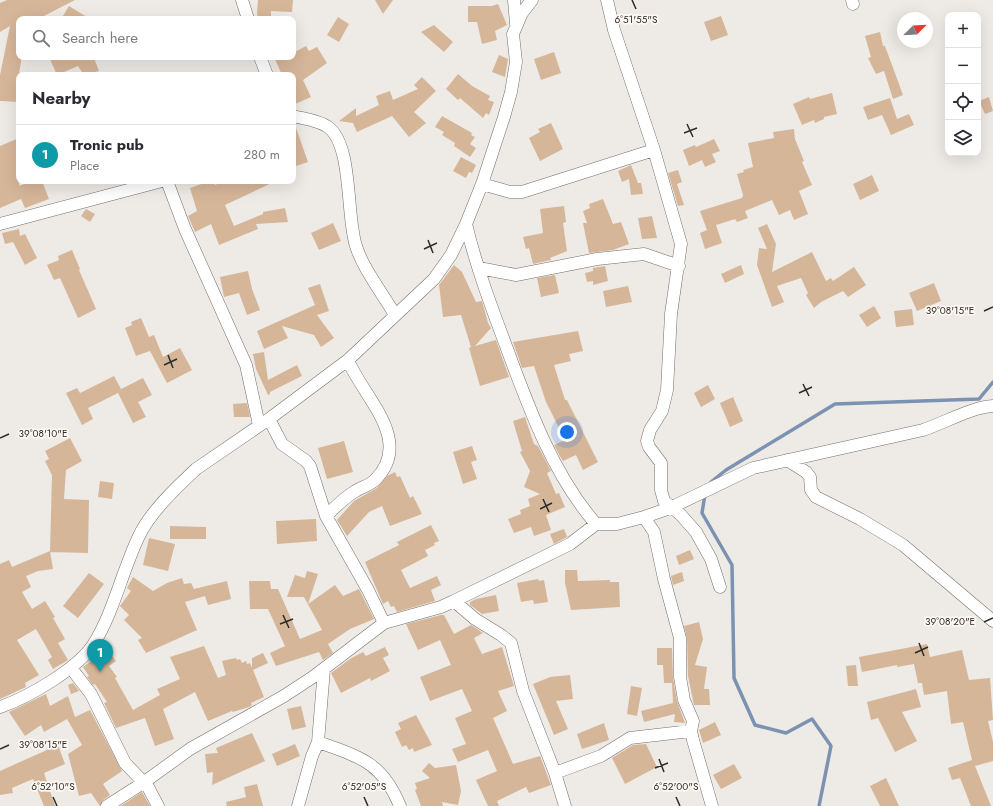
<!DOCTYPE html>
<meta charset="utf-8">
<style>
body{margin:0;font-family:Jost,sans-serif;background:#f2f2f3;color:#2b2b33}
.controls{position:absolute;right:12px;top:12px;display:grid;overflow:hidden;border-radius:8px;box-shadow:0 4px 16px #0002}
.controls button{width:36px;height:36px;display:grid;place-items:center;padding:0;border:0;border-bottom:1px solid #e1e1e2;background:#fff;color:#2b2b33;font:20px sans-serif}
.compass{position:absolute;left:897px;top:12px;width:36px;height:36px;border-radius:50%;background:#fff;box-shadow:0 4px 16px #0002;rotate:66deg}
.you{position:absolute;left:567px;top:432px;width:14px;height:14px;margin:-10px;border:3px solid #fff;border-radius:50%;background:#1a73e8;box-shadow:0 0 0 6px #1a73e833}
.badge{display:grid;place-items:center;width:26px;height:26px;border-radius:50%;background:#0f766e;color:#fff;font-size:13px;font-weight:700}
.pin{position:absolute;translate:-50% -33px;filter:drop-shadow(0 1px 2px #0008)}
.pin::after{content:'';position:absolute;top:21px;width:14px;height:12px;background:inherit;clip-path:polygon(0 0,100% 0,50% 100%)}
.list{margin:0;padding:0;list-style:none}
h2{display:flex;justify-content:space-between;align-items:center;height:52px;margin:0;padding:0 16px;font-size:17px}
h2 small{font-size:13px;font-weight:400;color:#7c7c81}
.list li{display:grid;grid-template-columns:26px 1fr auto;gap:12px;align-items:center;box-sizing:border-box;height:60px;padding:0 16px;border-top:1px solid #e1e1e2}
.list b{display:block;font-size:15px;white-space:nowrap}
.list p{margin:0;font-size:13px;white-space:nowrap;color:#7c7c81}
.list em{font-size:13px;font-style:normal;color:#7c7c81}
.icon{flex:none;width:22px;height:22px;fill:none;stroke:currentColor;stroke-width:2;stroke-linecap:round;stroke-linejoin:round}
.map{position:relative;flex:none;width:993px;height:806px;overflow:hidden}
.search{position:absolute;background:#fff;box-shadow:0 4px 16px #0002;left:16px;top:16px;width:280px;height:44px;display:flex;align-items:center;gap:10px;box-sizing:border-box;padding:0 14px;border-radius:8px;color:#7c7c81;font-size:15px}
.panel{position:absolute;background:#fff;box-shadow:0 4px 16px #0002;left:16px;top:72px;width:280px;height:112px;border-radius:8px}
.map>svg:first-child{display:block}
.lines{fill:none;stroke-linecap:round;stroke-linejoin:round}
.stream{stroke:#7c92b2;stroke-width:3.5}
.building{fill:#d6b699}
.street-casing{stroke:#746f6c;stroke-width:13}
.street{stroke:#fff;stroke-width:12}
.ticks{fill:none;stroke:#2d2c2a;stroke-width:1.5}
.ticks-label{font-size:10px;text-anchor:middle;fill:#2d2c2a;stroke:#fcf7f3;stroke-width:3.5;stroke-linejoin:round;paint-order:stroke}
</style>
<div class="map">
<svg width="993" height="806" viewBox="0 0 993 806">
<rect width="100%" height="100%" fill="#eeeae6"/>
<g class="lines">
<path class="stream" d="M711 482 726 470 835 404 979 399 993 382
M705 494 702 513 732 565 734 678 755 725 786 733 812 719 831 746 819 806"/>
</g>
<path class="building" d="M7 0H75L38 19H19V57H22L19 73V102L0 101V75L10 26 0 32V3Z
M258 0H293L292 12 271 11V19H258L257 13Z
M375 0H393L383 14Z
M498 4 507 25 495 31 497 40 482 44 477 22H468V6H492Z
M69 6 90 19H61Z
M721 16 728 35 711 41 704 22Z
M338 17 349 24 339 42 327 35Z
M434 25 453 42 444 52 421 32Z
M880 32 883 46H885L903 95 893 99 884 71 876 74 868 58 871 57 865 36Z
M306 46 309 51 317 47 327 63 303 80 311 97 293 105V75H282L274 57H293V53Z
M554 52 561 73 541 80 534 59Z
M499 55 508 59 505 77 492 72Z
M49 57H97L94 58 99 71 84 75 78 66 57 75Z
M458 74 472 86 490 96 488 100 494 102 489 115 486 113 483 118 460 98 458 100 446 89Z
M422 77 436 91 414 112 426 123 409 137 392 116 357 132 353 123 339 121 356 108V116L379 105 376 96 390 91 393 100 418 89 414 85Z
M832 93 837 114 824 117V119L815 123 814 120 802 125 793 104 809 97 810 99Z
M989 97 993 111 985 114 979 101Z
M890 98 897 119 909 114 914 125 891 135 882 115 868 120 863 107Z
M442 116 472 133 471 135 475 137 470 144 476 148 470 157 454 146 455 143 442 135 444 132 435 127Z
M551 123 563 149 540 161 529 138 540 132 538 129Z
M293 125H295L308 162 296 166 293 157Z
M794 129 795 139 804 161 802 162 812 185 799 191 808 214 794 220 790 210 779 215 772 200 745 211 748 218 737 222 735 219 716 225 722 243 705 249 700 233 707 230 700 211 742 198 743 195 737 174 744 172 743 170 753 167 748 143 774 138 773 132Z
M19 138V186L32 181H42L49 199 25 208 21 199 0 208V146Z
M714 139 720 151 712 154 716 162 705 167 702 160 689 166 683 150 695 145 696 147Z
M461 157 476 165 472 173 469 172 466 178 453 171Z
M631 165 638 183H641L643 194 631 195 629 179 622 182 618 171Z
M678 170 682 182 677 184 684 205 678 206 668 173Z
M872 175 879 191 860 200 853 184Z
M210 181H213L215 185 224 181H276L225 205 234 226 263 214V212L285 208 288 222 256 224 258 229 219 245 211 224 195 232 188 216 197 211 190 188Z
M603 199 613 224 621 222 629 244 613 250 589 253 583 223H587L583 211 590 208 589 204Z
M564 206 566 222 563 223 567 251 550 258 551 260 533 264 529 248 526 249 523 237 543 233 540 209Z
M86 209 95 214 90 222 81 216Z
M652 216 657 238 642 239 638 218Z
M333 223 341 241 319 250 311 233Z
M767 224 776 244 772 272 812 252 826 281 831 278 833 281 854 267 866 285 848 297 843 291 821 302 814 308 806 295 808 293 801 278 777 286 784 302 772 307 757 265 759 248 767 249 758 228Z
M19 229 20 236 25 234 37 258 25 265 13 242 5 244 2 233Z
M72 250 80 269 79 270 96 309 78 318 60 278 54 280 47 265 59 260 58 256Z
M454 265 462 272 476 302 482 301 488 323 491 328 475 346 496 340 509 377 480 386 469 348 471 347 461 315 443 317 439 285Z
M741 265 744 274 725 283 721 274Z
M605 266 608 281 593 285V281L587 282 585 273 593 271V268Z
M248 271 252 289 260 310 247 315 239 293 224 297 220 277Z
M555 275 559 293 541 297 537 278Z
M934 283 941 301 917 311 909 293Z
M320 284 329 311 317 315 334 338 321 347 314 335 282 326 288 338 264 349 257 331 315 305 308 288Z
M628 286 632 302 606 307 603 291Z
M874 306 881 318 867 327 859 315Z
M912 309 914 325 896 327 894 311Z
M141 318 149 337 154 335 163 357 180 348 192 370 167 383 150 351 136 356 125 328 132 325 131 322Z
M578 331 583 351 569 354 571 361 554 365 565 400H567L598 462 583 470 576 455 563 461 561 458 554 445 565 440 546 402 534 366 522 368 513 342Z
M264 352 268 380 297 365 302 376 270 392V394L268 395 256 369 253 354Z
M114 376 121 389 143 378 152 395 138 402 146 417 133 423 118 393 88 408 93 419 82 425 66 393 77 388 80 393Z
M708 385 715 399 701 407 694 393Z
M733 397 743 421 730 427 720 403Z
M247 403 250 417H234L233 404Z
M525 417 534 444 538 446 551 471 547 473 556 494 559 493 565 507 546 515 551 530 534 536 531 527 514 533 508 519 521 514 520 510 530 506 528 499 540 494 524 487 530 471 520 452 522 451 513 421Z
M70 438 82 461 66 470 64 499 89 500 88 553 50 552 52 475 45 461 49 459 45 451Z
M344 441 353 472 327 479 318 448Z
M472 446 477 460 471 462 477 479 463 484 453 452Z
M395 472 397 477 400 476 410 498 413 496 422 514 390 526 382 506 369 512 347 536 337 520 354 501 377 488 387 476Z
M100 481 114 483 112 499 98 497Z
M316 519 317 541 277 544 276 521Z
M431 525 439 541 434 543 435 545 425 550 428 556 401 570 410 588 437 576 441 585 431 590 435 601 397 612 394 606 391 607 388 601 383 604 365 562 399 545 397 542Z
M170 526 206 527V539H170Z
M564 529 567 537 554 544 550 534Z
M149 538 175 544 168 571 143 565Z
M690 550 694 559 679 565 676 556Z
M50 551 53 569 38 571 26 576 31 587 22 592 32 609 45 601 55 617 53 618 65 639 58 643 68 660 53 669 48 660 52 657 36 629 17 640 39 675 25 683 26 687 0 699V564L9 560 12 567Z
M565 570H577L578 581 610 580V582H619L620 607 571 610 565 583Z
M307 571 318 574 308 604 335 585 343 596 359 589 374 619 350 629 328 644 333 653 323 660 319 652 276 666 270 653 285 646 268 609H250L249 581H270L271 589H278L300 639 322 630 304 597H287L295 575 305 578Z
M682 572 684 581 673 585 671 576Z
M89 573 104 584 78 618 63 606Z
M133 577 153 591 167 583 182 578 184 584 191 583 194 589 227 581 231 599 208 605 205 596 185 602 197 630 146 653 138 640 142 638 124 620 129 615 120 606 131 591 127 588Z
M538 579 539 581 544 580 548 602 534 604 533 600 521 602 517 583Z
M496 595 499 611 482 614 470 605V602L476 599Z
M441 615H444L454 634 471 625 483 633 474 638 482 654 502 647 514 686 498 691 507 711 493 718 513 764 540 756 551 785 529 793 526 787 497 801 499 806H488L476 780 497 771 488 750 458 762 452 749 466 744 455 718 472 711 462 689 430 701 420 677 451 665 440 640 418 650 406 624Z
M699 622 703 639 695 665 707 667 704 689H709L710 705H694L688 676 687 638 684 626Z
M927 644 930 657 962 650 969 680 990 678 993 720 988 721 993 742V761L975 766 991 806H971L960 778 952 780 948 768 972 760 963 722 951 724 947 691 924 695 922 683H918L914 664 897 667V665L862 672 859 657Z
M105 646 116 661 109 666 117 677 115 678 133 710 160 695 157 689 180 679 170 657 204 646 218 678 226 675 222 661 236 658 237 660 240 659 242 663 246 661 247 664 250 663 252 668V658L263 653 268 663 253 670 264 697 251 703 252 705 249 707 233 712 232 711 208 721 195 692 163 709 174 739 155 746 145 718 116 728 104 703 107 702 95 684 93 685 87 677 89 676 83 667 99 655 97 652Z
M385 647 389 655 383 658 390 671 371 681 370 678 341 693 331 673 350 659 363 652 366 656Z
M657 648H672L673 678 677 701 685 723 674 722 675 714 644 722 641 711 673 703 672 683H664L663 665H657Z
M856 665 858 686H848L846 666Z
M570 675 573 699 556 701 568 729 554 735 533 684 550 677Z
M73 683 79 691 71 694 68 685Z
M631 686 642 688 637 716 627 714Z
M916 689 921 707 902 712 917 741 895 752 878 718 871 720 867 702Z
M46 694 50 706 68 696 75 717 90 710 122 771 103 784 110 795 103 800 100 806 91 793 79 796 68 754 82 745 67 719 44 732 41 725 25 736 9 712Z
M301 706 306 727 292 730 287 709Z
M416 715 432 745 414 752 413 748 409 750 406 745 402 747 395 732 401 729 398 723Z
M715 722 721 735 703 743 699 730Z
M604 723 609 740 582 749 577 734Z
M252 733 265 761 212 785 213 772 207 773 205 754 218 753 216 748Z
M295 744 300 756 277 766 272 754Z
M646 744 657 767 625 784 612 758 633 745Z
M58 745 65 764 44 773 55 806H44L33 779 12 788 13 793 0 795V771Z
M429 763 435 768 456 765 461 791 458 805 442 802 443 806H421L415 790 417 789 415 783 430 778 422 771Z
M734 764 742 778 721 789 713 775Z
M886 778 899 806H880L870 786Z
M257 784 263 806H227L226 802 246 797 244 787Z
M142 792 150 806H121Z"/>
<g class="lines">
<defs>
<path id="street" d="M242 0 248 19
M514 0 516 24
M607 0 614 30 654 150 681 244 671 314 667 390 662 411 650 430 647 441 649 447 661 463V490L664 501 680 514 696 532 711 559 720 587
M852 0 853 4
M260 57 267 75
M293 116C304 119 318 120 328 127 353 145 346 216 356 246 363 269 383 294 395 315
M167 181 185 229 246 365 259 425
M482 184 510 192H522L654 150
M0 224 162 181
M466 224C476 266 491 306 506 346 528 406 553 475 596 524H617L644 517 670 508 753 468 923 430C944 423 972 407 993 406
M479 268 516 275 597 259 644 254 679 266
M269 419 282 444 306 461 310 466 326 516 368 590 384 623
M787 460 806 472 810 477 811 490 816 497 860 519 903 545 993 621
M326 516C335 507 344 498 354 492 361 487 369 486 375 480 415 440 362 396 348 360
M644 517 654 532 664 579 680 638V677L684 700 693 721 691 731 693 740 712 806
M454 601 475 619 501 635 511 643 523 691 555 773 565 806
M71 668 91 694 125 763 148 787 158 806
M0 707C27 698 77 669 93 645 114 612 122 571 139 536 150 512 178 486 196 469L269 419 348 360 434 279 451 255 466 224 482 184 504 117 511 92 516 62 513 34 522 13 532 0
M318 742C360 757 382 762 400 806
M555 773 601 756 630 738 691 731
M107 806 143 783 190 749 284 696 313 677 384 623 441 607 454 601 570 544 596 524
M298 806 312 756 318 742 324 669"/>
</defs>
<use href="#street" class="street-casing"/>
<use href="#street" class="street"/>
</g>
<path class="ticks" d="M632 0 636 9M687 124 693 137M684 133 697 128M428 240 433 253M424 249 437 243M984 311 993 307M168 355 173 368M164 365 177 359M803 384 809 396M799 393 812 387M0 438 9 434M543 499 549 512M540 509 552 503M283 615 289 628M984 622 993 618M280 624 293 619M919 643 924 656M915 653 928 647M0 749 9 745M659 759 664 772M655 768 668 763M53 797 57 806M364 797 368 806M676 797 680 806"/>
<g class="ticks-label">
<text x="636" y="23">6°51'55"S</text>
<text x="950" y="314">39°08'15"E</text>
<text x="43" y="437">39°08'10"E</text>
<text x="950" y="625">39°08'20"E</text>
<text x="43" y="748">39°08'15"E</text>
<text x="53" y="790">6°52'10"S</text>
<text x="364" y="790">6°52'05"S</text>
<text x="676" y="790">6°52'00"S</text>
</g>
</svg>
<div class="controls">
<button>+</button>
<button>−</button>
<button><svg class="icon" aria-label="locate" viewBox="0 0 24 24"><circle cx="12" cy="12" r="6"/><path d="M12 2v4M12 18v4M2 12h4M18 12h4"/></svg></button>
<button><svg class="icon" aria-label="layers" viewBox="0 0 24 24"><path d="M12 4l9 5-9 5-9-5zM3 14l9 5 9-5"/></svg></button>
</div>
<svg class="compass" viewBox="-18 -18 36 36"><path d="M0-13l5 13h-10z" fill="#e53935"/><path d="M0 13l5-13h-10z" fill="#7c7c81"/></svg>
<div class="you"></div>
<div class="pin badge" style="left:100px;top:672px;background:#0f9aa8">1</div>
<div class="search"><svg class="icon" aria-label="search" viewBox="0 0 24 24"><circle cx="10" cy="10" r="6"/><path d="M15 15l6 6"/></svg>Search here</div>
<section class="panel">
<h2>Nearby<small></small></h2>
<ul class="list">
<li><span class="badge" style="background:#0f9aa8">1</span><div><b>Tronic pub</b><p>Place</p></div><em>280 m</em></li>
</ul>
</section>
</div>
